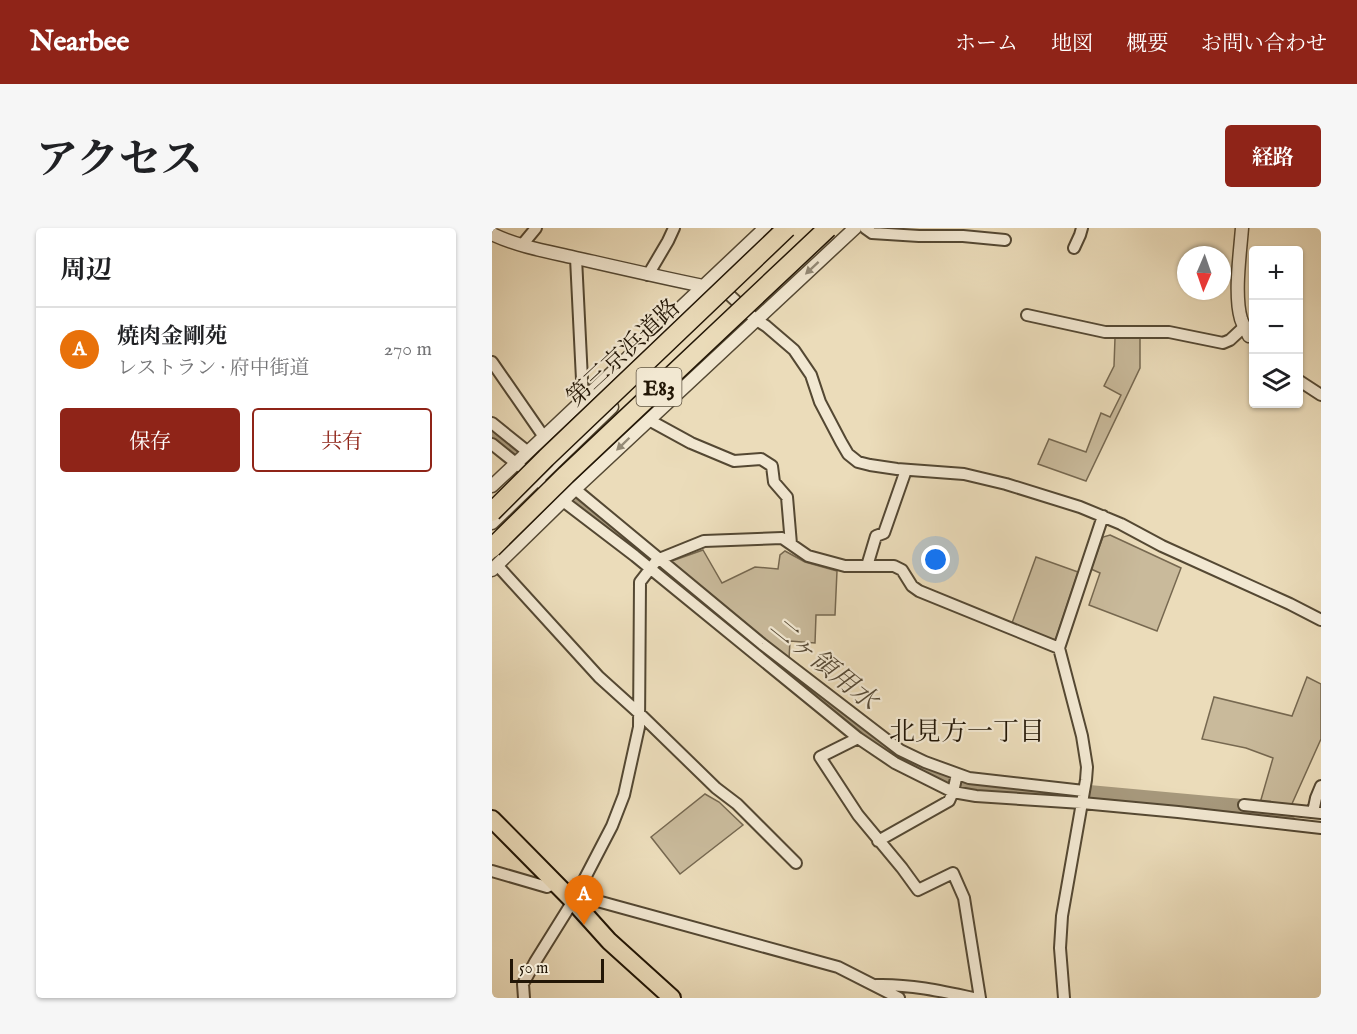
<!DOCTYPE html>
<html lang="ja">
<meta charset="utf-8">
<style>
body{margin:0;font-family:"IM FELL English","Noto Serif JP",serif;background:#f6f6f6;color:#202124}
.controls{position:absolute;right:18px;top:18px;display:grid;overflow:hidden;border-radius:6px;box-shadow:0 2px 4px #0004}
.controls button{width:54px;height:54px;display:grid;place-items:center;padding:0;border:0;border-bottom:2px solid #e0e0e0;background:#fff;color:#202124;font:30px sans-serif}
.compass{position:absolute;left:685px;top:18px;width:54px;height:54px;border-radius:50%;background:#fff;box-shadow:0 2px 4px #0004;rotate:182deg}
.scale{position:absolute;left:18px;bottom:15px;width:94px;box-sizing:border-box;padding-left:6px;border:3px solid #221606;border-top:0;font-size:16px;line-height:21px;white-space:nowrap;color:#221606;-webkit-text-stroke:4px #f2e8d2;paint-order:stroke}
.you{position:absolute;left:444px;top:332px;width:21px;height:21px;margin:-15px;border:4px solid #fff;border-radius:50%;background:#1a73e8;box-shadow:0 0 0 9px #1a73e833}
.badge{display:grid;place-items:center;width:39px;height:39px;border-radius:50%;background:#8f2418;color:#fff;font-size:20px;font-weight:700}
.pin{position:absolute;translate:-50% -50px;filter:drop-shadow(0 2px 3px #0008)}
.pin::after{content:'';position:absolute;top:32px;width:21px;height:18px;background:inherit;clip-path:polygon(0 0,100% 0,50% 100%)}
.list{margin:0;padding:0;list-style:none}
h2{display:flex;justify-content:space-between;align-items:center;height:78px;margin:0;padding:0 24px;font-size:26px}
h2 small{font-size:20px;font-weight:400;color:#757577}
.list li{display:grid;grid-template-columns:39px 1fr auto;gap:18px;align-items:center;box-sizing:border-box;height:84px;padding:0 24px;border-top:2px solid #e0e0e0}
.list b{display:block;font-size:22px;white-space:nowrap}
.list p{margin:0;font-size:20px;white-space:nowrap;color:#757577}
.list em{font-size:20px;font-style:normal;color:#757577}
.actions{display:flex;gap:12px;padding:18px 24px}
.actions a{flex:1;padding:14px 0;border:2px solid #8f2418;border-radius:6px;text-align:center;font-size:21px;color:#8f2418}
.actions .main{background:#8f2418;color:#fff}
.icon{flex:none;width:33px;height:33px;fill:none;stroke:currentColor;stroke-width:2;stroke-linecap:round;stroke-linejoin:round}
.map{position:relative;flex:none;width:829px;height:770px;overflow:hidden;border-radius:6px}
header{display:flex;align-items:center;gap:36px;box-sizing:border-box;height:84px;padding:0 30px;background:#8f2418;color:#fff}
header strong{font-size:28px}
nav{display:flex;gap:33px;margin-inline-start:auto;font-size:21px}
.intro{display:flex;align-items:center;justify-content:space-between;box-sizing:border-box;height:144px;padding:0 36px}
h1{margin:0;font-size:42px}
.button{padding:15px 27px;border-radius:6px;background:#8f2418;color:#fff;font-size:21px;font-weight:700}
main{display:flex;gap:36px;padding:0 36px}
aside{flex:1;background:#fff;border-radius:6px;box-shadow:0 2px 4px #0004}
.map>svg:first-child{display:block}
.green{fill:#c9ba9b;stroke:#766850;stroke-width:1.5}
.lines{fill:none;stroke-linecap:round;stroke-linejoin:round}
.river{stroke:#a7997d;stroke-width:22}
.minor-casing{stroke:#544833;stroke-width:14}
.tertiary-casing{stroke:#544833;stroke-width:15}
.trunk-casing{stroke:#221606;stroke-width:20}
.minor{stroke:#f2e8d2;stroke-width:10}
.tertiary{stroke:#f2e8d2;stroke-width:12}
.trunk{stroke:#ebdcba;stroke-width:16}
.motorway-bridge-casing{stroke:#221606;stroke-width:21;stroke-linecap:butt}
.motorway-bridge{stroke:#ebdcba;stroke-width:18}
.oneway{fill:#948a76}
.labels{text-anchor:middle;stroke-width:4.5;stroke-linejoin:round;paint-order:stroke}
.shield{fill:#f2e8d2;stroke:#605543;stroke-width:1.5}
.shield-label{font-size:22px;font-weight:bold;fill:#221606}
.street-label{font-size:24px;fill:#221606;stroke:#f2e8d2}
.water-label{font-size:26px;font-style:italic;fill:#574a36;stroke:#f2e8d2}
.neighbourhood-label{font-size:26px;fill:#221606;stroke:#f2e8d2}
</style>
<header>
<strong>Nearbee</strong>
<nav><a>ホーム</a><a>地図</a><a>概要</a><a>お問い合わせ</a></nav>
</header>
<div class="intro"><h1>アクセス</h1><a class="button">経路</a></div>
<main>
<aside>
<h2>周辺<small></small></h2>
<ul class="list">
<li><span class="badge" style="background:#e8710a">A</span><div><b>焼肉金剛苑</b><p>レストラン · 府中街道</p></div><em>270 m</em></li>
</ul>
<div class="actions"><a class="main">保存</a><a>共有</a></div>
</aside>
<div class="map">
<svg width="829" height="770" viewBox="0 0 829 770">
<rect width="100%" height="100%" fill="#ebdcba"/>
<filter id="stains"><feTurbulence type="fractalNoise" baseFrequency=".00333" numOctaves="4"/><feColorMatrix values="0 0 0 0 .2 0 0 0 0 .09 0 0 0 0 .02 0 0 0 .5 -.17"/></filter>
<radialGradient id="worn" r=".72"><stop offset=".6" stop-color="#630" stop-opacity="0"/><stop offset="1" stop-color="#630" stop-opacity=".3"/></radialGradient>
<path class="green" d="M648 108V140L594 253 546 236 557 211 594 224 609 185 618 189 629 167 612 158 622 138 623 110Z
M618 307 689 340 665 403 597 377 608 345 599 341 611 309Z
M211 322 230 355 263 339 286 341 288 327 293 323 313 334 345 343 343 387H324L323 415 298 413 297 431 177 334Z
M544 329 586 344 563 413 520 395Z
M815 449 829 456V511L799 578 768 575 781 530 754 520 710 511 722 469 800 488Z
M213 566 227 574 251 597 188 646 159 609Z"/>
<g class="lines">
<path class="river" d="M0 204 24 223
M84 272 375 506C403 527 432 544 467 553 480 557 495 558 509 560L792 586"/>
<defs>
<path id="minor" d="M373 0 380 5 427 8H471L513 12
M30 17 44 0
M582 20 588 7 590 0
M84 30 91 172
M156 47 176 13 182 0
M228 58 263 91 274 98 302 122 319 147 328 174 349 214 356 226 366 234 378 237 405 241 472 246 514 256 588 279 629 296 670 318 798 376 829 392
M535 87 613 104H677L731 115 738 112 753 98
M0 134 52 209
M806 152 829 167
M157 192 199 215 242 233 269 231 280 238 282 254 295 269 299 316
M0 195 36 224
M0 216 71 273 143 328 366 510 403 535 461 564 484 568 590 575 686 584 829 600
M83 261 270 416 408 522 433 534 477 550 592 563
M5 337 107 449 148 486 224 560 245 576 304 635
M375 338 384 308 392 305 414 242
M366 510 328 529 366 587 410 640 426 662 461 645 472 670 488 770
M752 577 829 585
M821 584 824 570 829 558
M386 613 457 573 461 564 465 546
M0 643 55 659 63 655
M81 673 98 671 346 739 407 770
M384 757C417 756 449 763 481 770
M32 770 31 756 43 734 81 673 120 598 132 567 147 499 148 354 165 332 212 313 290 310 316 328 353 338H402L410 342 420 358 427 363 567 420
M572 770 568 720 570 688 594 552 595 539 590 508 567 420 611 288"/>
<path id="tertiary" d="M750 0C748 26 742 67 749 91 751 97 755 103 757 108
M0 6C25 18 53 23 80 29 124 39 167 49 211 58
M0 258 273 0
M0 295 120 179
M0 342 83 261 363 0"/>
<path id="trunk" d="M0 591 81 673 117 713 180 770"/>
</defs>
<use href="#minor" class="minor-casing"/>
<use href="#tertiary" class="tertiary-casing"/>
<use href="#trunk" class="trunk-casing"/>
<use href="#minor" class="minor"/>
<use href="#tertiary" class="tertiary"/>
<use href="#trunk" class="trunk"/>
<defs>
<path id="motorway-bridge" d="M0 284 54 230 295 0
M0 320 74 247 336 0"/>
</defs>
<use href="#motorway-bridge" class="motorway-bridge-casing"/>
<use href="#motorway-bridge" class="motorway-bridge"/>
</g>
<defs><path id="oneway-solid" d="M-6-.8H1V-3.2L6.5 0L1 3.2V.8H-6Z" transform="scale(1.5)"/></defs>
<g class="oneway">
<use href="#oneway-solid" transform="translate(320 40) rotate(137)"/>
<use href="#oneway-solid" transform="translate(131 216) rotate(136)"/>
</g>
<g class="labels">
<rect class="shield" x="144.5" y="140" width="45" height="38" rx="4.5"/>
<g class="shield-label">
<text x="167" y="167">E83</text>
</g>
<g class="street-label">
<text transform="translate(131 124) rotate(-43)" y="8">第三京浜道路</text>
</g>
<g class="water-label">
<text transform="translate(332 435) rotate(39)" y="9">二ヶ領用水</text>
</g>
<g class="neighbourhood-label">
<text x="475" y="512">北見方一丁目</text>
</g>
</g>
<rect width="100%" height="100%" filter="url(#stains)"/>
<rect width="100%" height="100%" fill="url(#worn)"/>
</svg>
<div class="controls">
<button>+</button>
<button>−</button>
<button><svg class="icon" aria-label="layers" viewBox="0 0 24 24"><path d="M12 4l9 5-9 5-9-5zM3 14l9 5 9-5"/></svg></button>
</div>
<svg class="compass" viewBox="-18 -18 36 36"><path d="M0-13l5 13h-10z" fill="#e53935"/><path d="M0 13l5-13h-10z" fill="#757577"/></svg>
<div class="scale">50 m</div>
<div class="you"></div>
<div class="pin badge" style="left:92px;top:697px;background:#e8710a">A</div>
</div>
</main>
